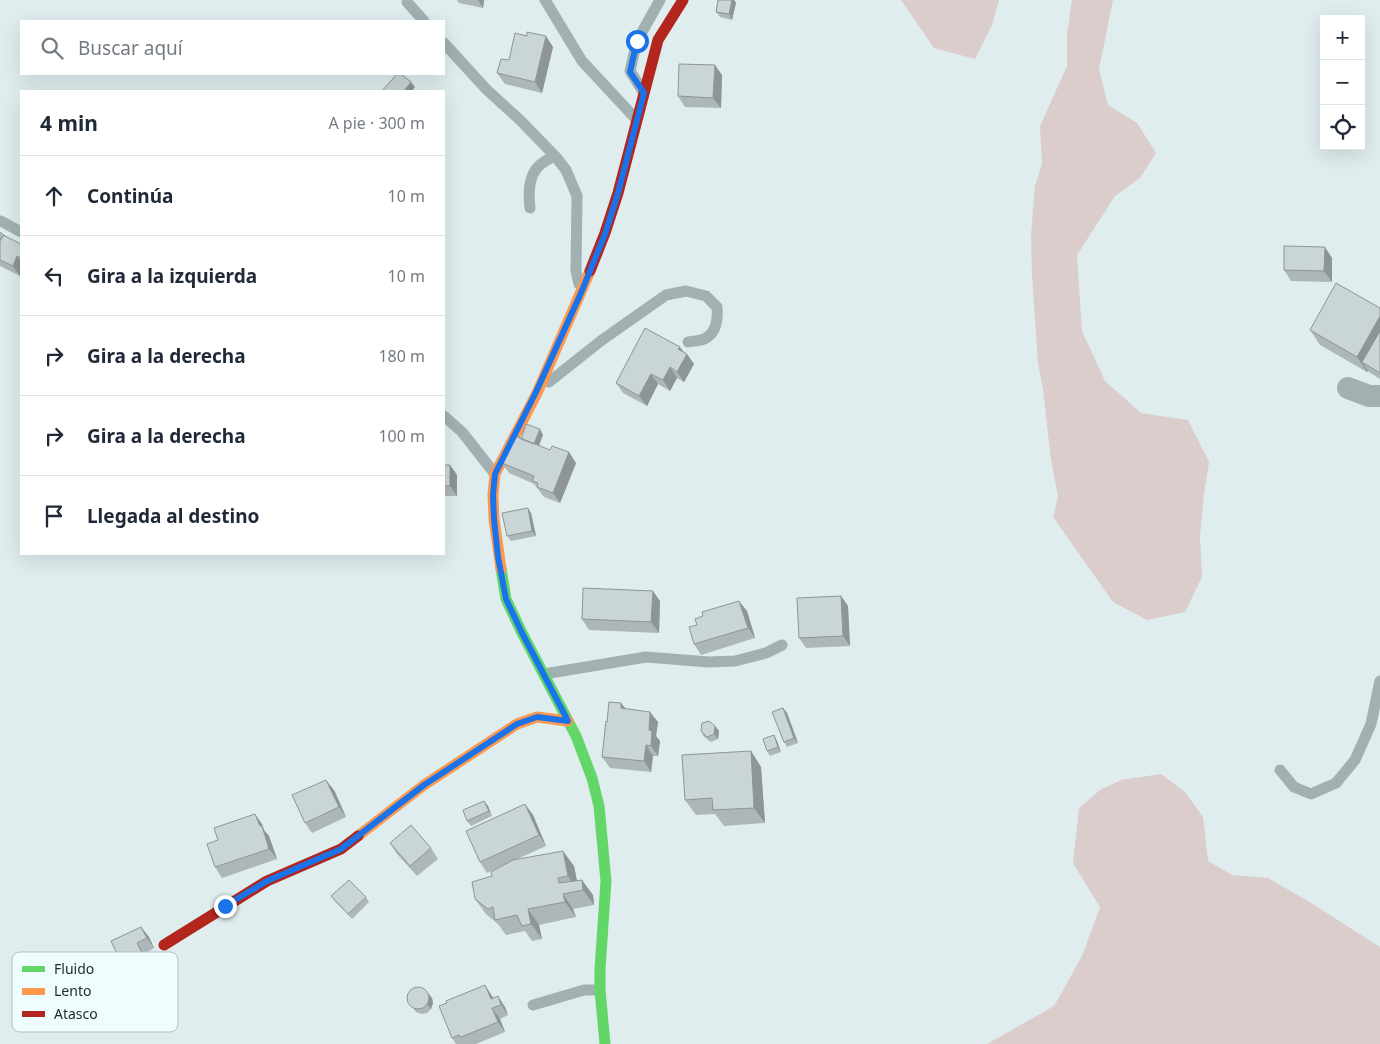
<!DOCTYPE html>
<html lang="es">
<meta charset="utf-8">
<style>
body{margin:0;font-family:"Noto Sans",sans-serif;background:#f2f2f3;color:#1f2937}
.controls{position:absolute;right:15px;top:15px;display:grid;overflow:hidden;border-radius:0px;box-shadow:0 5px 20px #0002}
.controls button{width:45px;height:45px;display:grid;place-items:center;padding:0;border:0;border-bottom:1px solid #e0e1e3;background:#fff;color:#1f2937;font:25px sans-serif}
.stop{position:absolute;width:15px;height:15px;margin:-11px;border:4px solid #1a73e8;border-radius:50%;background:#fff}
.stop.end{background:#1a73e8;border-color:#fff;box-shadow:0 1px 5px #0008}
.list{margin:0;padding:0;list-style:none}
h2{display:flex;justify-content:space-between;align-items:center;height:65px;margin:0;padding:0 20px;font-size:21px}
h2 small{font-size:16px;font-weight:400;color:#747a83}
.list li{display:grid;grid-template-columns:32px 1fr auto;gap:15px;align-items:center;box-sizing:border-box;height:80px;padding:0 20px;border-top:1px solid #e0e1e3}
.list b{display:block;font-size:19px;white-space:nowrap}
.list em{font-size:16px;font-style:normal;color:#747a83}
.icon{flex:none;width:28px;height:28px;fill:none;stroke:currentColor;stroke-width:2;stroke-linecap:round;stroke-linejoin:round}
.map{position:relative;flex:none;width:1380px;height:1044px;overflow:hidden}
.search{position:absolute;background:#fff;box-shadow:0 5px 20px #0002;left:20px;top:20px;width:425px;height:55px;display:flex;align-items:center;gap:12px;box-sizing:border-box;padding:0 18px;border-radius:0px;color:#747a83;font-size:19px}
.panel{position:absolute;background:#fff;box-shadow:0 5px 20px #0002;left:20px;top:90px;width:425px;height:465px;border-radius:0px}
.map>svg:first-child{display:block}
.forest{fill:#dbcdcb}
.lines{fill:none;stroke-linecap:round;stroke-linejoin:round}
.lane{stroke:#a1b1b2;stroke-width:11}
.street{stroke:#a1b1b2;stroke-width:22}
.fast{stroke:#63d668;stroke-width:11}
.slow{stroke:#ff974d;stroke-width:11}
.jam{stroke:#b3261e;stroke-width:11}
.wall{fill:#aeb7b8}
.shaded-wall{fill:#8d9596}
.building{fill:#cad5d6;stroke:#8d9596}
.route{stroke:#1a73e8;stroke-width:6}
.key{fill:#eefeff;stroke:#b1bfc0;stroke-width:1}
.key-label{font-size:14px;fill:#232c2d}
</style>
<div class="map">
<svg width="1380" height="1044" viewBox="0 0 1380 1044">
<rect width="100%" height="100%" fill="#dfedee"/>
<path class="forest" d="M901 0H999L992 25 975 59 934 48Z
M1072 0H1113L1099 69 1108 105 1137 123 1156 153 1140 178 1115 196 1077 255 1082 331 1105 381 1141 413 1188 420 1209 462 1204 494 1200 537 1202 577 1185 612 1147 620 1113 602 1053 517 1058 496 1051 460 1043 389 1038 363 1032 275 1031 235 1035 186 1042 164 1040 126 1067 66V34Z
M1161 774 1185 792 1203 817 1208 861 1232 875 1268 878 1308 901 1380 947V1044H987L1054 1006 1082 956 1100 907 1073 863 1079 808 1100 790 1121 780Z"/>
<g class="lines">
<path class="lane" d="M545 0 582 61 635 118
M407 2 424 21
M444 43 487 90 520 120 555 156 566 170 577 196 576 271 579 284
M642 90 630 71 637 41 660 0
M530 208C528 192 529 171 544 162 547 159 551 158 555 156
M1 221 21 232
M549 382 602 340 666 295 686 291 706 296 717 307C718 319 717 333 704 339 700 341 692 341 688 342
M444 416 462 432 495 474
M544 674 646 657 709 662 735 661 766 653 782 645
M1280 770 1294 787 1311 794 1336 783 1355 760 1371 724 1380 681
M533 1005 584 990H600"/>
<path class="street" d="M1348 388 1369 396H1380"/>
<path class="fast" d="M501 569 506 599 521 631 576 736 592 778 599 806 606 881 600 969V990L605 1044"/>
<path class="slow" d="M501 569 494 519 493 495 495 474 537 393 590 271
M358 836 424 785 517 724 537 717 568 721"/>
<path class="jam" d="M590 271 605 233 618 193 658 40 683 0
M164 945 267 881 341 849 358 836"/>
</g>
<path class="wall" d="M457 0H484L483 8 459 3Z
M718 0H734L736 3 732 20 720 17 716 12Z
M553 47 542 93 505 84 497 73Z
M722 75 721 108 685 107 678 96Z
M0 232 6 237 21 244V274L20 276 0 266Z
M1332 258V282L1291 281 1284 270Z
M1380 316V379L1369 372 1368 371 1367 372 1320 345 1310 330Z
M683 352 694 364 684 382 677 378 670 391 658 384 647 406 623 393 616 383Z
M543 435 539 446 576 463 560 503 544 497 534 484 509 473 502 463 521 439Z
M444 465H450L457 475V496H444Z
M531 513 536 536 511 541 507 536Z
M841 596 848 606 850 646 806 648 799 638Z
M660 601 659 633 589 630 582 619Z
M747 611 755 638 701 655 694 644Z
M621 703 626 709 658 722 656 736 660 741 658 756H653L651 772 610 768 602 757 607 722Z
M783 708 787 713 798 743 787 747 784 742Z
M715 726 719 731 718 739 711 742 704 737 701 731Z
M774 735 777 741 781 752 770 756 767 751Z
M751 751 761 767 765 823 724 826 715 814 696 815 685 800Z
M334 790 346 817 312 833 305 823Z
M488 806 492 816 471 826 467 821Z
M533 815 546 846 515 860 574 866 577 881 593 895 594 905 573 909 576 917 539 925 542 939 532 941 525 931 506 935 498 924 486 914 475 899 492 876 506 864 487 873 480 862Z
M262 824 264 830 269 836 277 859 222 878 215 867 218 840Z
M390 843 431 848 438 859 417 876 397 854Z
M331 896 366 897 369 902 352 919 335 901Z
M141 927 149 937 154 948 144 954 150 966 129 976 122 965Z
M61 979 73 995 62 1003 50 986Z
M492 996 493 998 505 1007 508 1015 500 1019 505 1032 476 1044H456L452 1038Z
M432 998 433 1003 431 1009 427 1013 422 1014 416 1012 409 1003Z"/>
<path class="shaded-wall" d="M478 0H484L483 8Z
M732 0H734L736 3 732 20 729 14Z
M546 36 553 47 542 93 535 82Z
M715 65 722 75 721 108 713 98Z
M411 82 415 87 412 91H404Z
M1325 247 1332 258V282L1324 271Z
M17 256 21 261V274L20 276 13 266Z
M1380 316V350L1362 362 1368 371 1367 372 1357 357Z
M680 347 686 355 687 354 694 364 684 382 677 372 678 349Z
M670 367 677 378 670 391 663 380Z
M651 374 658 384 647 406 639 396Z
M540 429 543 435 536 452 533 447Z
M569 452 576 463 560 503 553 493Z
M450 465 457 475V496L450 486Z
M528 508 531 513 536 536 532 531Z
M653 591 660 601 659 633 651 622Z
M841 596 848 606 850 646 843 636Z
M739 601 747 611 755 638 748 628Z
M621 703 629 713 621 708Z
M783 708 787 713 798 743 794 738Z
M650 712 658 722 656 736 660 741 658 756 651 746 649 730Z
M715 726 719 731 718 739 714 734Z
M774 735 777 741 781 752 778 747Z
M646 745 653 756 651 772 644 761Z
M751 751 761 767 765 823 754 808Z
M326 780 334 790 346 817 339 807Z
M484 801 488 806 492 816 489 811Z
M525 804 533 815 546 846 539 835Z
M255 814 262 824 264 830 269 836 277 859 269 849 260 826Z
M563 851 574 866 579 891 568 876Z
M582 880 593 895 594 905 583 890Z
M563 894 573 909 576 917 565 902Z
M528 909 539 925 542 939 531 924Z
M141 927 149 937 154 948 147 938Z
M137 943 144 954 150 966 143 955Z
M485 985 492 996 497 1006 491 999Z
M428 993 432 998 433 1003 431 1009 427 1004Z
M498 996 505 1007 508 1015 501 1005Z
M492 1008 500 1019 505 1032 498 1022Z"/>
<path class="building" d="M718 0H732L729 14 716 12Z
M527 32 546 36 535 82 497 73 501 59 509 60 515 33 527 36Z
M679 64 715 65 713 98 678 96Z
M397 74H401L411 82 404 91H382Z
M0 232 5 236 3 235 0 241Z
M3 235 21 244V258L17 256 13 266 0 260V241Z
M1284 246 1325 247 1324 271 1284 270Z
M1336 283 1380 308V316L1357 357 1310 330Z
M645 328 680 347 678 349 687 354 677 372 670 367 663 380 651 374 639 396 616 383Z
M1380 331V373L1362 362Z
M526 424 540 429 534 444 521 439Z
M513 435 550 450 552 446 569 452 553 493 537 487 538 483 532 481 534 476 502 463Z
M444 465H450V486H444Z
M528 508 532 531 507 536 502 513Z
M583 588 653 591 651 622 582 619Z
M841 596 843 636 799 638 797 598Z
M739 601 748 628 694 644 689 627 697 625 695 619 703 616 702 612Z
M609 702 621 703V708L650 712 649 730 652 731 651 746 646 745 644 761 602 757 606 721 607 722Z
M783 708 794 738 784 742 772 712Z
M709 721 715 726 714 734 707 737 701 731 702 723Z
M774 735 778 747 767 751 763 739Z
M751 751 754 808 713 810 712 798 685 800 682 755Z
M326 780 339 807 305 823 292 795Z
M484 801 489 811 467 821 463 810Z
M525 804 539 835 480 862 466 831Z
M255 814 260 826H262L269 849 215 867 207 844 218 840 214 828Z
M411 825 431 848 410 866 390 843Z
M563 851 568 876 558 878 559 883 582 880 583 890 563 894 565 902 528 909 531 924 522 926 517 915 495 920 493 907 488 909 475 899 472 882 492 876 491 872 513 860Z
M349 880 366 897 348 914 331 896Z
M141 927 147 938 137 943 143 955 122 965 111 941Z
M485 985 491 999 498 996 501 1005 492 1008 498 1022 461 1037 459 1035 452 1038 439 1006 447 1003 446 1001Z
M407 998a11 11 0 1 1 22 0a11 11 0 1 1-22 0Z"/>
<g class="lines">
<path class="route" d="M225 906 267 881 341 849 424 785 517 724 537 717 568 721 521 631 506 599 498 557 494 519 493 495 495 474 536 392 581 293 605 234 618 193 644 93 630 72 637 41"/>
</g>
<rect x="12" y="952" width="166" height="80" rx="8" class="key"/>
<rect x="22" y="966" width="23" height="6" fill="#63d668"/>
<rect x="22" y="988" width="23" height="7" fill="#ff974d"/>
<rect x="22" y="1011" width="23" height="6" fill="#b3261e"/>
<g class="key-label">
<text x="54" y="974">Fluido</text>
<text x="54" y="996">Lento</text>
<text x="54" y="1019">Atasco</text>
</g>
</svg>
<div class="controls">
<button>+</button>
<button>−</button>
<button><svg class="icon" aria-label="locate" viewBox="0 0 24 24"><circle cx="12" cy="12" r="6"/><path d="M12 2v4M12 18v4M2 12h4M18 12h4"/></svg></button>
</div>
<div class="stop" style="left:637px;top:41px"></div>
<div class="stop end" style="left:225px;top:906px"></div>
<div class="search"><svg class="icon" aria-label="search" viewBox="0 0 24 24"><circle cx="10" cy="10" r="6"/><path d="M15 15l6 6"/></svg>Buscar aquí</div>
<section class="panel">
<h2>4 min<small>A pie · 300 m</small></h2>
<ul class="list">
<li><svg class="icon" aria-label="ahead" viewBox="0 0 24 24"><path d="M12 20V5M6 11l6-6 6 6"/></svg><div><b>Continúa</b></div><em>10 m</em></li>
<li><svg class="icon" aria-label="left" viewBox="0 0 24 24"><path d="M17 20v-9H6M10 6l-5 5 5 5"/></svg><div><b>Gira a la izquierda</b></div><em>10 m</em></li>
<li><svg class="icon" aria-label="right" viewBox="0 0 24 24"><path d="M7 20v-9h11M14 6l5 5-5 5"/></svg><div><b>Gira a la derecha</b></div><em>180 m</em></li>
<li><svg class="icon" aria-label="right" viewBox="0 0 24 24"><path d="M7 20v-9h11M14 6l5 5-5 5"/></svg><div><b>Gira a la derecha</b></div><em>100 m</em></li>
<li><svg class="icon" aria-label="arrive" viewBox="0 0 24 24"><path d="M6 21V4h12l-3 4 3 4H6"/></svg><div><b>Llegada al destino</b></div></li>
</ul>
</section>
</div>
